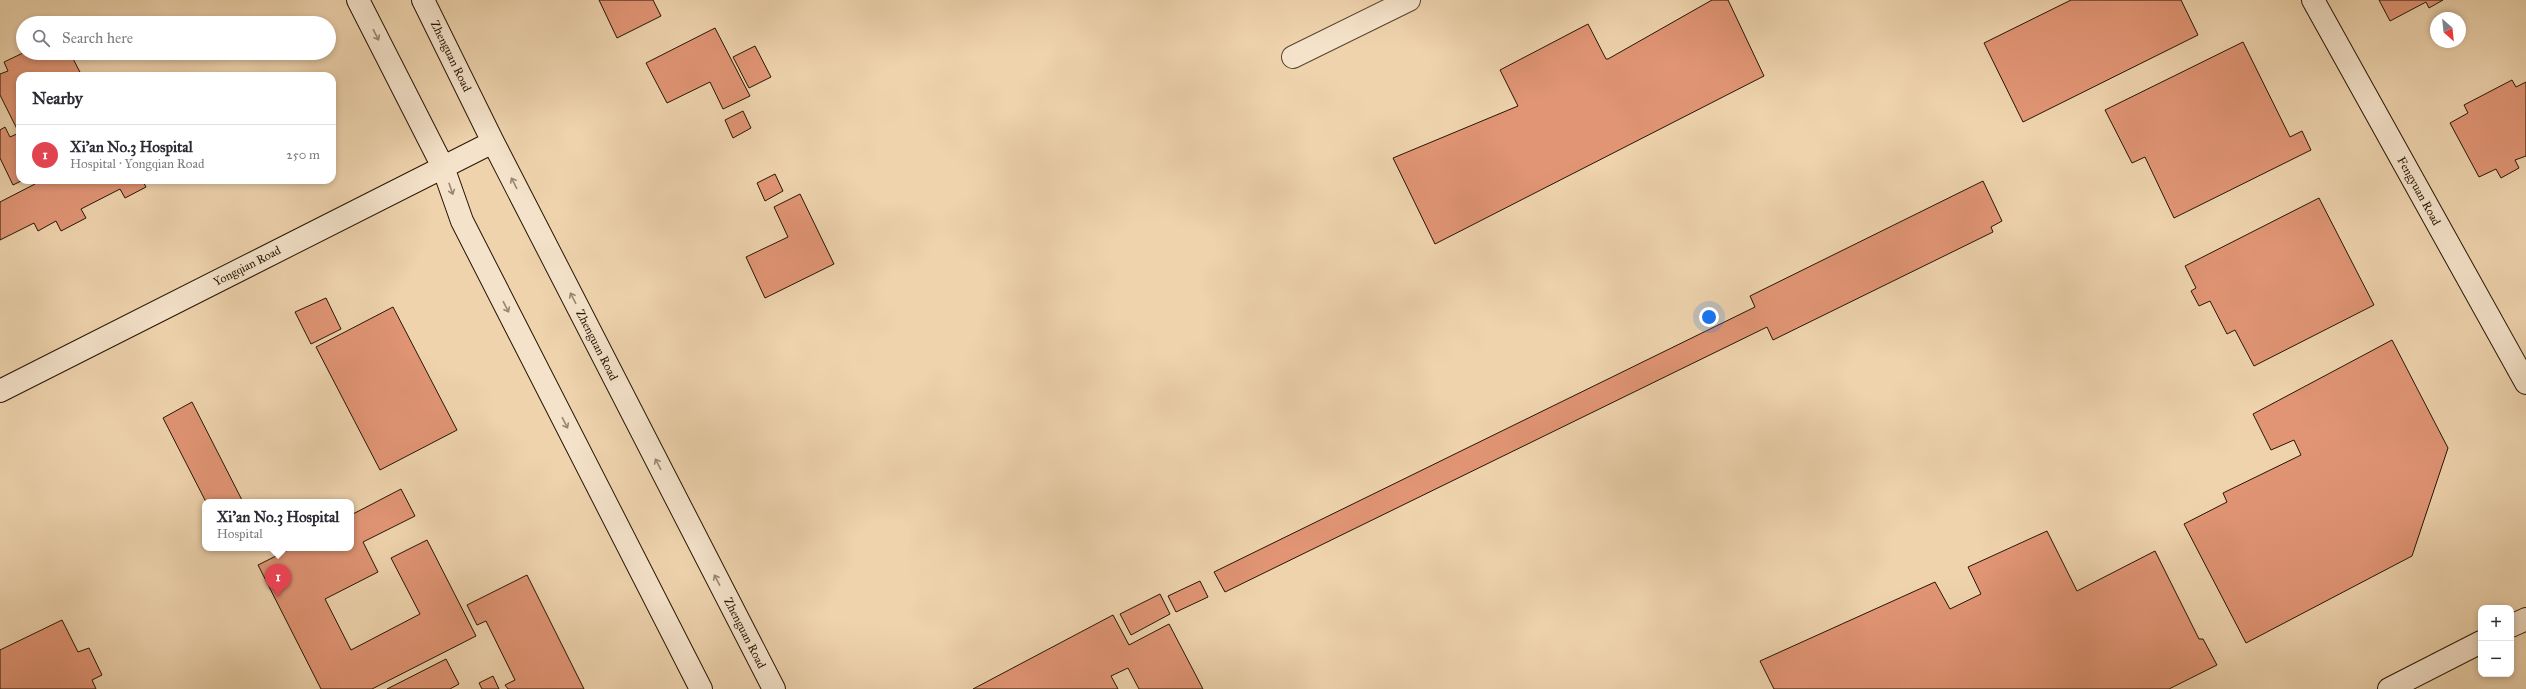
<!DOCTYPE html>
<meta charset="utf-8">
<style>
body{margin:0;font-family:"IM FELL Great Primer",serif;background:#f7f7f7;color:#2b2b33}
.controls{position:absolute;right:12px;bottom:12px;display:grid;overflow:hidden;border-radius:8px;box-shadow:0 2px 6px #0003}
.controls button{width:36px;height:36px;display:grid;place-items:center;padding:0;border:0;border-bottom:1px solid #e1e1e2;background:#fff;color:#2b2b33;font:20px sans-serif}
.compass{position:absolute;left:2430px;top:12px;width:36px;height:36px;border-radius:50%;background:#fff;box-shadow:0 2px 6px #0003;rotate:153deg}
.you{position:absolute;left:1709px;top:317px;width:14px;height:14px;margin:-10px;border:3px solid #fff;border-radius:50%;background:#1a73e8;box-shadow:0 0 0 6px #1a73e833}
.badge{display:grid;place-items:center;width:26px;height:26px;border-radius:50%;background:#1a73e8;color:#fff;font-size:13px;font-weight:700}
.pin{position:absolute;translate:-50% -33px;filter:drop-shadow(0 1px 2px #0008)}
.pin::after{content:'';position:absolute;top:21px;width:14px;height:12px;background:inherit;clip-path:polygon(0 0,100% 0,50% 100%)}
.popup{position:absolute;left:202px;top:499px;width:152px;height:52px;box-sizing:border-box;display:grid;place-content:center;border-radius:8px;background:#fff;filter:drop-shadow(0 1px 3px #0005);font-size:13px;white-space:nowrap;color:#7c7c81}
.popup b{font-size:15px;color:#2b2b33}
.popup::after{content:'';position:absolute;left:50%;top:100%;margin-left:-8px;border:8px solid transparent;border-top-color:#fff}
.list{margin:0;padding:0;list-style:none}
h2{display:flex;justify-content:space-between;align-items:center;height:52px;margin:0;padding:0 16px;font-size:17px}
h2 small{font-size:13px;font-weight:400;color:#7c7c81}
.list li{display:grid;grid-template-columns:26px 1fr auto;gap:12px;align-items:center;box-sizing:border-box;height:60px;padding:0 16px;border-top:1px solid #e1e1e2}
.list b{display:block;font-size:15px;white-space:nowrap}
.list p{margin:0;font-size:13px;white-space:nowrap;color:#7c7c81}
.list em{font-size:13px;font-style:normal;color:#7c7c81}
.icon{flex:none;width:22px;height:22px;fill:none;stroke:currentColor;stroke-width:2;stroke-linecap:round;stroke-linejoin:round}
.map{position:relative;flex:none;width:2526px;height:689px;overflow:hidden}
.search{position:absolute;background:#fff;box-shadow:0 2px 6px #0003;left:16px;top:16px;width:320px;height:44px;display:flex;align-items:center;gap:10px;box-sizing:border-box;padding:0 14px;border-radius:22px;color:#7c7c81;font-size:15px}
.panel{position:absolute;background:#fff;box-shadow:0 2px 6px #0003;left:16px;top:72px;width:320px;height:112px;border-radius:12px}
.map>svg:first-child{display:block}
.building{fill:#e19575;stroke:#271502}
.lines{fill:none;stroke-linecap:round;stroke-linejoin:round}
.street-casing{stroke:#59442d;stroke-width:24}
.secondary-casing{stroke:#271502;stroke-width:24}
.street{stroke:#f4e2ca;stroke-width:22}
.secondary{stroke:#f4e2ca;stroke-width:22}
.oneway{stroke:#988670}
.labels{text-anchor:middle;stroke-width:3;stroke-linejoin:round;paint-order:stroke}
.street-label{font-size:12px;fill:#271502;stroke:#f4e2ca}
</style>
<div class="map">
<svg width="2526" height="689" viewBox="0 0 2526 689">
<rect width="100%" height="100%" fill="#eed3ad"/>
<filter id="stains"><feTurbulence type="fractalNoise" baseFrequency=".005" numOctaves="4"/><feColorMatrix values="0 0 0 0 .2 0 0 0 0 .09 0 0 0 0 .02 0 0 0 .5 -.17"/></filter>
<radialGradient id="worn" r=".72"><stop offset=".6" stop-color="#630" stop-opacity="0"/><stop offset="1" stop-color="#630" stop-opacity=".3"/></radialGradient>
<path class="building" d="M599 0H653L661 16 617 38Z
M1712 0H1728L1764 76 1435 244 1393 158 1518 106 1500 70 1588 24 1606 59H1608Z
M2071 0H2181L2198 35 2023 122 1984 43Z
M2379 0H2443L2429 8 2426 2 2390 21Z
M715 28 750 96 723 109 710 82 667 103 646 63Z
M2243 42 2290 137 2302 131 2311 150 2174 218 2145 157 2132 163 2105 110Z
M755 46 771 77 749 88 733 57Z
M23 53H70L82 76H20V180H23L13 185 0 158V130L5 127 10 137 19 133 0 95V74L8 71 4 62Z
M2512 80 2516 87 2526 82V156L2515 160 2519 168 2501 178 2496 169 2479 177 2450 123 2468 113 2464 105Z
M743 111 751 128 733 138 725 120Z
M775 174 783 191 765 201 757 183Z
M33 180H142L146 187 125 198 120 189 81 209 86 218 61 231 56 221 38 231 34 223 0 240V202L35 184Z
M1983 181 2002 221 1991 227 1993 232 1773 340 1767 327 1225 592 1214 572 1755 307 1750 296Z
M800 194 834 264 765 298 746 257 788 237 774 207Z
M2319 198 2374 305 2254 366 2235 330 2227 334 2210 301 2199 306 2191 291 2196 288 2185 266Z
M326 298 341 329 311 344 295 312Z
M393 307 457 430 380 470 316 347Z
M2392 340 2448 448 2412 556 2246 643 2184 524 2227 502 2223 493 2301 455 2294 440 2271 450 2253 414Z
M192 402 243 502H206L163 418Z
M401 489 415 516 363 542 378 572 325 599 351 650 420 614 391 558 427 540 476 636 372 689H321L258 565 292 548H351V515Z
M2047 531 2077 591 2155 551 2199 639H2203L2217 665 2169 689H1774L1760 661 1935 582 1950 609 1981 594 1968 567Z
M527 575 584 689H508L505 685 515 680 486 621 477 625 467 605Z
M1200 581 1208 597 1176 612 1168 596Z
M1160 594 1170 614 1131 635 1120 614Z
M1113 615 1129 645 1169 624 1203 689H1139L1128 668 1111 676 1118 689H973Z
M62 620 78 652 89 648 102 675 92 680 96 689H0V650Z
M446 659 459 684 450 689H387Z
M493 676 499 689H482L479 683Z"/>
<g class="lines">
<defs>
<path id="street" d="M1293 57 1409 0"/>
<path id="secondary" d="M358 0 443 167 462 221 701 689
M423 0 493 142 774 689
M2313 0 2526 383
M0 391 493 142
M2511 626 2526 619
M2389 689 2481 642"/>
</defs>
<use href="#street" class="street-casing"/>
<use href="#secondary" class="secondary-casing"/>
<use href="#street" class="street"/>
<use href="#secondary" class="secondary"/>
</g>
<defs><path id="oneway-shaft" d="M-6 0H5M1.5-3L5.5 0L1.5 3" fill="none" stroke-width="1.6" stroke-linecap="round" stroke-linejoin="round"/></defs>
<g class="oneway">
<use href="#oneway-shaft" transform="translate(376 35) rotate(63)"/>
<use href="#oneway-shaft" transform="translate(514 183) rotate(-117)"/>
<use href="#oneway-shaft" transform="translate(451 189) rotate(71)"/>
<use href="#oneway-shaft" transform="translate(573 298) rotate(-117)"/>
<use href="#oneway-shaft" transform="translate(506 307) rotate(63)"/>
<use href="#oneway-shaft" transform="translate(565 423) rotate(63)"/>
<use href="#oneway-shaft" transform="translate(658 464) rotate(-117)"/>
<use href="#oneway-shaft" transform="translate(717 580) rotate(-117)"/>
</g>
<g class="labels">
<g class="street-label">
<text transform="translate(451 56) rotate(64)" y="4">Zhenguan Road</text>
<text transform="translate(2419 191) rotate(61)" y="4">Fengyuan Road</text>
<text transform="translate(247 266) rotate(-27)" y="4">Yongqian Road</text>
<text transform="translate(597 345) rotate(63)" y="4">Zhenguan Road</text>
<text transform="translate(745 633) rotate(63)" y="4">Zhenguan Road</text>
</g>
</g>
<rect width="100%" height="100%" filter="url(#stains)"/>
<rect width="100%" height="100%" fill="url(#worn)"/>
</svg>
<div class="controls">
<button>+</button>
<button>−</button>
</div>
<svg class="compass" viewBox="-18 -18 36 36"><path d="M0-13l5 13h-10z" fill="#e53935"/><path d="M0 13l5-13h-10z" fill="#7c7c81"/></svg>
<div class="you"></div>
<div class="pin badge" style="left:278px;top:597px;background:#e0444e">1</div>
<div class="popup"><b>Xi'an No.3 Hospital</b>Hospital</div>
<div class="search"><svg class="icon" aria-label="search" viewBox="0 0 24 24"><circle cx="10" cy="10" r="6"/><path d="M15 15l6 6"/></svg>Search here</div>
<section class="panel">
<h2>Nearby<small></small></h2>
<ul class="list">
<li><span class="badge" style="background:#e0444e">1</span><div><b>Xi'an No.3 Hospital</b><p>Hospital · Yongqian Road</p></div><em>250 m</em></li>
</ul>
</section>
</div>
